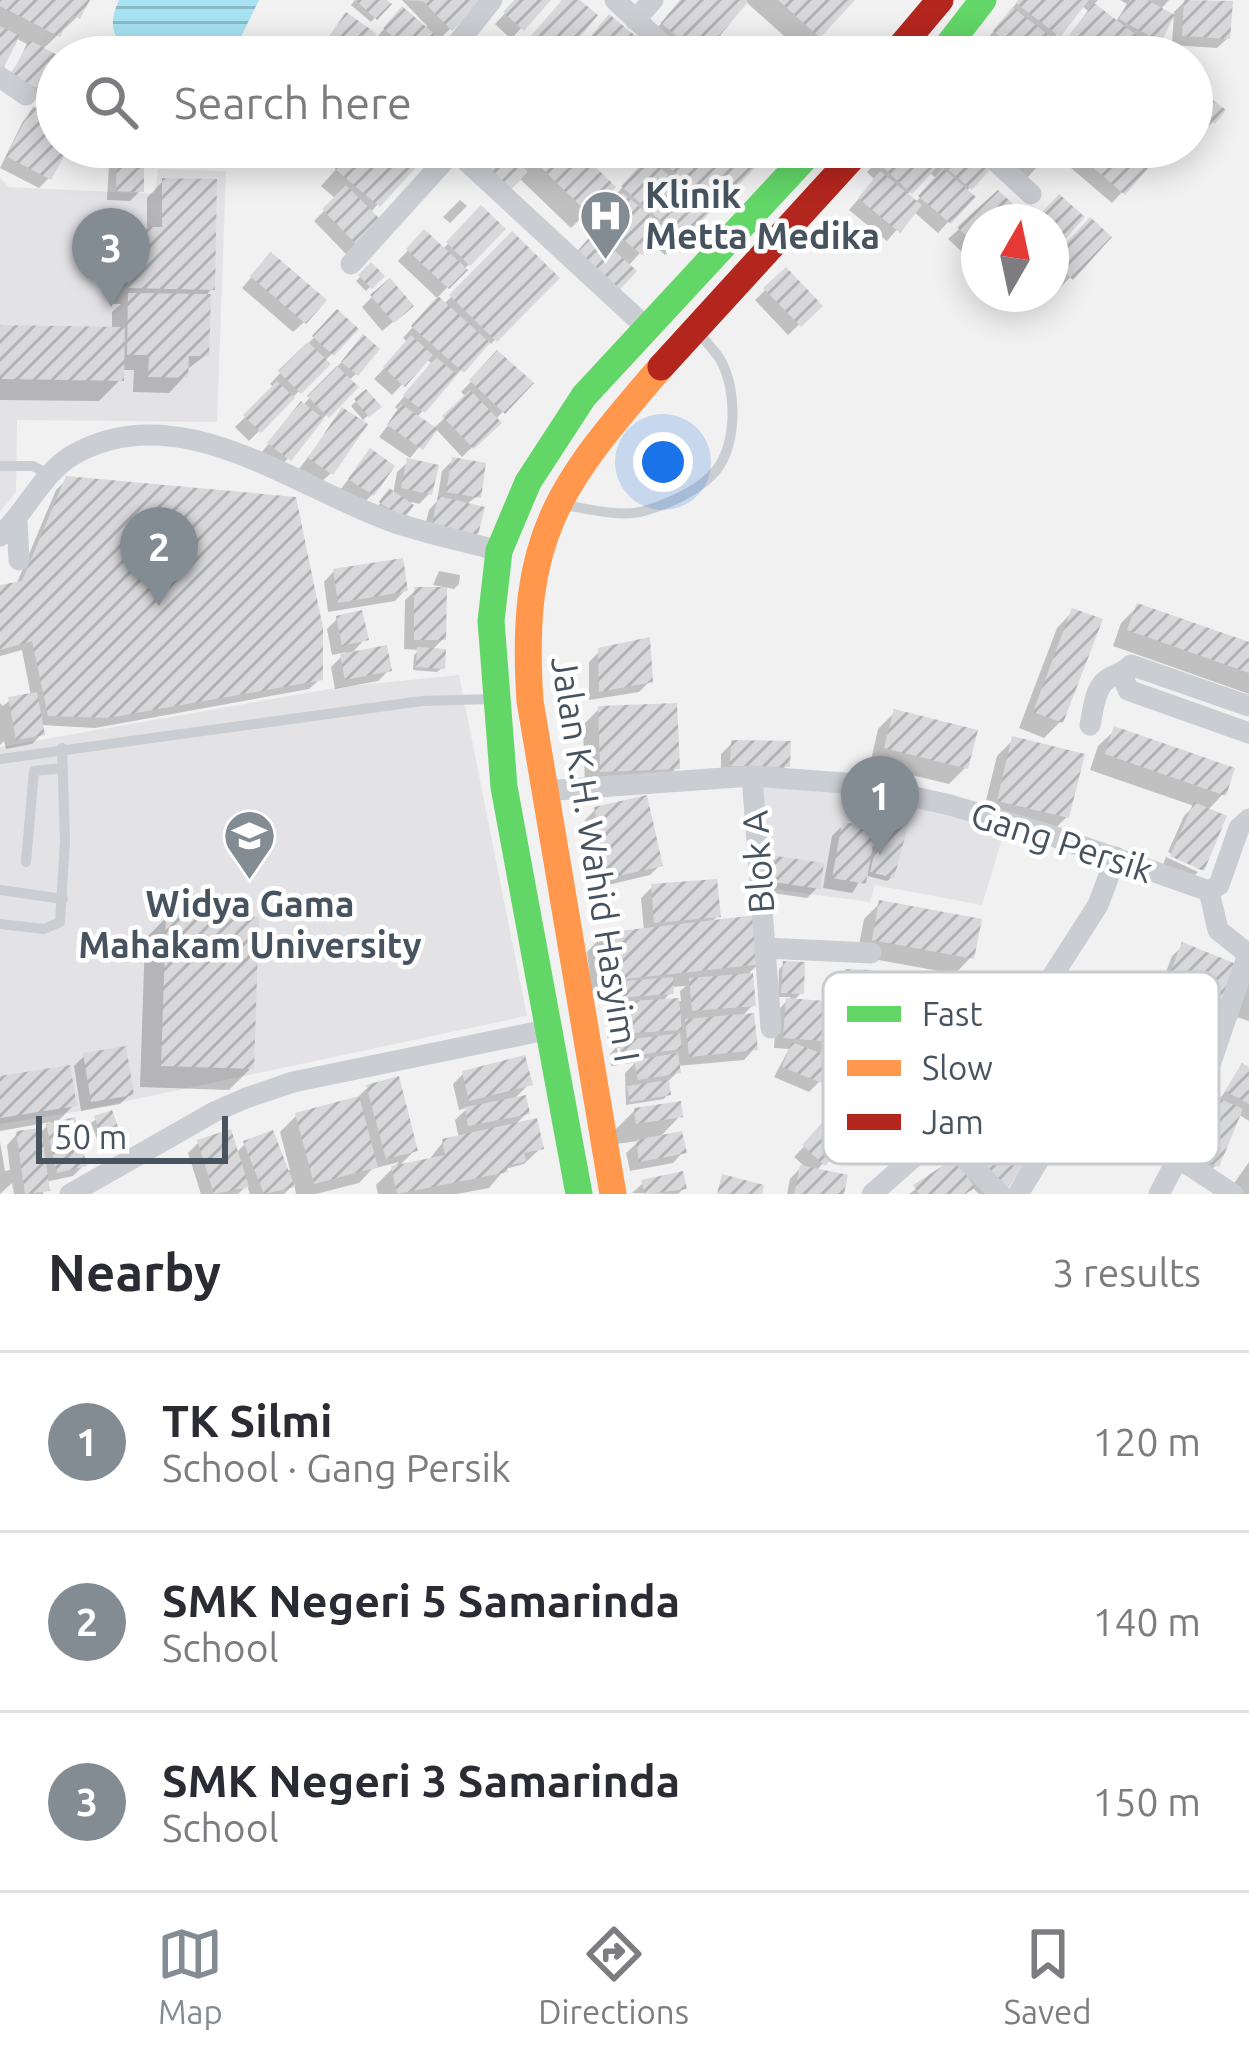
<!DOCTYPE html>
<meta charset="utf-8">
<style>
body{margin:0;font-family:Ubuntu,sans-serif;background:#f7f7f7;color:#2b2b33}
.compass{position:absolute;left:961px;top:204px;width:108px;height:108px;border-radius:50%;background:#fff;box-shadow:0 6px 30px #0003;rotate:9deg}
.scale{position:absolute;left:36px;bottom:30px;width:192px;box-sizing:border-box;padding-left:12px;border:6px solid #475460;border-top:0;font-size:33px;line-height:42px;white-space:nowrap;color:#475460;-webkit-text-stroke:9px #fff;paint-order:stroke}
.you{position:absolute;left:663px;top:462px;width:42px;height:42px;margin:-30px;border:9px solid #fff;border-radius:50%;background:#1a73e8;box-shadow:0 0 0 18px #1a73e833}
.badge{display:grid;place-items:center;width:78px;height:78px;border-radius:50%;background:#838b93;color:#fff;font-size:39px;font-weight:700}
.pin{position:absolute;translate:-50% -99px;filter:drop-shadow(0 3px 6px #0008)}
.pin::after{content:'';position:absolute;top:63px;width:42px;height:36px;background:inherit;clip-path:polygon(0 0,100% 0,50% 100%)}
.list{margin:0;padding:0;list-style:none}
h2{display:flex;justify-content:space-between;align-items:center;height:156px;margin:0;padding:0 48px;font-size:51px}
h2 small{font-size:39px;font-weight:400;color:#7c7c81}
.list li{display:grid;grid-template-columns:78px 1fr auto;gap:36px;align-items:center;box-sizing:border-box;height:180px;padding:0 48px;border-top:3px solid #e1e1e2}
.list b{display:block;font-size:45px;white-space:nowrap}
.list p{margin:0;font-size:39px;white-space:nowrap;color:#7c7c81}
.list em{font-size:39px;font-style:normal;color:#7c7c81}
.icon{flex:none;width:66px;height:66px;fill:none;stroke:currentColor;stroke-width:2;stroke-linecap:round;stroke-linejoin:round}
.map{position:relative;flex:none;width:1249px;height:1194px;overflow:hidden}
.search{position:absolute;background:#fff;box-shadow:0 6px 30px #0003;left:36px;right:36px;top:36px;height:132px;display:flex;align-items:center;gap:30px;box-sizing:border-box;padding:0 42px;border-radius:66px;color:#7c7c81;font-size:45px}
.sheet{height:696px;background:#fff}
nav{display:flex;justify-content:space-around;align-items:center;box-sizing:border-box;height:168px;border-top:3px solid #e1e1e2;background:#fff;font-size:33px;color:#7c7c81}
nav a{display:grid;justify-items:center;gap:6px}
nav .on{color:#838b93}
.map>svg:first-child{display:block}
.education{fill:#e3e2e4}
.water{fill:url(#water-rules)}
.shadow{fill:#0003;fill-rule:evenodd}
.building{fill:url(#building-hatch)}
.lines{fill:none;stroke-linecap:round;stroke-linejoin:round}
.lane{stroke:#cacdd1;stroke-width:10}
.street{stroke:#cacdd1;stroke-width:21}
.fast{stroke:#63d668;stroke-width:27}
.slow{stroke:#ff974d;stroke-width:27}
.jam{stroke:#b3261e;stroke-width:27}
.labels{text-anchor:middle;stroke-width:9;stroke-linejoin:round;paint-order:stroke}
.poi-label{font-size:36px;font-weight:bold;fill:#475460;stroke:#fff;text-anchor:start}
.street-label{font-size:36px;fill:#475460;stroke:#fff}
.key{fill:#fff;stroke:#c8cccf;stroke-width:3}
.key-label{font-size:33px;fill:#475460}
</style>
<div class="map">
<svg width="1249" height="1194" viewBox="0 0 1249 1194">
<defs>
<pattern id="water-rules" width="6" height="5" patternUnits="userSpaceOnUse" patternTransform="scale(3)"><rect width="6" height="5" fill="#a7e3f2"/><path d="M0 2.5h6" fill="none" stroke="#8abbc7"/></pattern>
<pattern id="building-hatch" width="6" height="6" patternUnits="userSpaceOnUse" patternTransform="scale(3)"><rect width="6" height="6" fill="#d8d8da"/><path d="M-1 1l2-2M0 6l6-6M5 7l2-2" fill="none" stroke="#b1b2b4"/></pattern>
</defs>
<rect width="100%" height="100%" fill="#f2f1f1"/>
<path class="education" d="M158 169 226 171 217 422 17 420 16 492 0 512V178L9 187 155 194Z
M459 675 527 1016 75 1112 0 1124V747L341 687Z
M757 782 852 789 1006 826 982 905 875 885 870 902 765 888Z"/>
<path class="water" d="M119 0H259L233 53 226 57C189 57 87 68 119 0Z"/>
<path class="shadow" d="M0 0H86L77 17 42 50 57 58V62L42 91 32 101 3 86 29 45 15 38 0 68Z
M355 0H383L387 4 371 22 351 5Z
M402 0 478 2 421 57H395L371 37 357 57 317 54 346 16 377 37 391 21 424 30 427 26Z
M517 0H547L511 39 495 24Z
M565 0H575L559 57H497L521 50Z
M681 0H851L799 57H776L791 42 745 1 698 57H666L647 40Z
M1019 0H1098L1093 5 1115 23 1127 4 1120 0H1169L1160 10 1159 40 1145 57H1002L984 43ZM1081 5 1089 12 1057 50 1049 44Z
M1185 1 1228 38 1217 48 1172 45 1174 12Z
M1192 88 1213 122 1202 132 1192 124Z
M33 110 57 122V147H65L49 178 39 188 0 168 23 121Z
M110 147H141V190L130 201 107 200Z
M356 147H415L423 154 370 213 379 222 346 254 314 221 336 199 321 186Z
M498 147 520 168 540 147H571L612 187 571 228 519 178 498 198 473 171Z
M641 147H763L714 208 665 255 650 242 628 266 592 232 612 208 607 204 644 164 634 155Z
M890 147H915L920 152 925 147H970L990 164 966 192 971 197 938 233 913 211 887 241 849 210 875 180 867 172ZM929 172 937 179 915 203 906 196Z
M999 147H1055L1027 178 1003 159 1007 153Z
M1078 147H1142L1135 155 1147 165 1112 203 1064 162Z
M163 181 212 288 208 293 206 355 185 371V376L169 393 133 392 134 370H121V379L99 401 0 400V328L112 330V312L121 304H113L114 246 130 230H147V198Z
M998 194 1017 222H979V268L948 239Z
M460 200 467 206 450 223 443 217Z
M481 209 502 229 437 298 398 261 424 233 442 250Z
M1081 217 1054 246 1061 252 1108 237 1060 288 1051 280V222H1036Z
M512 236 556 278 491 344 488 341 416 418 433 429 466 397 461 392 498 354 529 383 495 420 498 423 462 457 435 428 410 458 379 437 399 411 395 407 433 364 426 359 392 395 374 379 408 343 403 338 428 310 443 305Z
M261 266 304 322 293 332 242 288Z
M371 266 381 276 366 291 356 281Z
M785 271 819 306 788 335 755 300Z
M372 297 400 316 382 331 362 307Z
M337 313 355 329 324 362 326 364 249 441 235 427 275 388 270 384Z
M353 349 356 374 348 381 355 387 316 425 278 470 259 455Z
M365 393 378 407 363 420 351 406Z
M343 411 331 473 320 483 299 469Z
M370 452 372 495 361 505 340 490Z
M453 460 478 496 423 534 429 510 437 501 442 471Z
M408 462 430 493 419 504 412 502 402 517 377 508 385 496 393 494 397 472Z
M67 479 320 679 309 689 95 728 41 725 42 734 32 744 6 749 4 741 0 745V703L3 706 10 700 31 696 22 650 0 656V588L16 585 56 490Z
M334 571 405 590 395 601 328 612 324 582Z
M439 571 460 575 459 584 454 589 433 585Z
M416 590 443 639 431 651 442 668 437 672 413 670 414 655 419 650 404 649 405 600Z
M1138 606 1249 645V694L1113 646 1121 623Z
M1073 611 1061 721 1044 738 1019 728 1057 628Z
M337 619 365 639 350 655 389 670 378 681 335 689 331 667 346 652 332 655 327 629Z
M600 651 650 681 639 692 589 700V662Z
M599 709 676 768 660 785 585 787 583 725Z
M895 712 965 768 949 784 870 765 878 729Z
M1115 730 1223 794 1207 811 1223 818 1201 870 1168 852 1184 816 1194 806 1090 770 1098 746Z
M1013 740 1067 817 1050 833 982 817 997 756Z
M732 743 787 765 777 776 721 775V754Z
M595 810 660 865 650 875 599 887 585 820Z
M885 819 892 877 887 881 864 875 852 893 823 888 832 836 843 825 875 847Z
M1166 857 1198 872 1190 880 1162 867Z
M771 858 817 888 807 898 758 891 761 869Z
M652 887 718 916 710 923 760 963 750 972 753 1005 741 1017 754 1049 744 1060 677 1066 678 1072 666 1083 668 1094 664 1099 626 1105 625 1073 636 1062 625 1064 623 1048H617L619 1065 611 1066 610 1054 621 1042 608 1043 606 1016 615 1006 604 1007 603 995 592 996 587 952 603 935 644 931 641 898ZM686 986 680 991 681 1001 662 1002 671 992V987Z
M880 903 971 957 955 974 857 956 864 919Z
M167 917 251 1068 229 1090 140 1087 145 939Z
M1183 946 1224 1000 1214 1010 1160 988 1172 956Z
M784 964 801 993 792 1002 835 1005 836 982 847 972 867 1042 856 1053 833 1052 834 1040 818 1056 820 1081 809 1092 774 1077 789 1049 774 1048 776 1012 791 997H778L779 969Z
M1249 970V1021L1233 1016Z
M84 1056 131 1094 120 1104 81 1111 74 1066Z
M1242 1067 1249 1071V1121L1238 1114 1216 1165 1206 1176 1187 1168 1210 1113Z
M463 1074 529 1084 512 1101 527 1113 514 1126 541 1148 524 1164 505 1169 489 1188 457 1194H378L376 1185 399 1162 372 1169 359 1183 316 1194H296L294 1184 284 1194H250L247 1185 238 1194H201L188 1153 199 1142 236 1153 245 1144 286 1171 290 1170 280 1132 296 1116 357 1098 368 1087 415 1150 398 1167 428 1161 443 1142 459 1138 455 1120 469 1107 459 1110 453 1084Z
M924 1078 932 1112 914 1126 918 1130 884 1162 854 1131 816 1171 841 1194H787L790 1179 803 1165 794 1157 841 1108 854 1119 883 1092 894 1104Z
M0 1079 74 1105 54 1125 84 1165 73 1176 45 1182 43 1194H14L12 1183 0 1194V1142L5 1171 10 1170 7 1145 17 1134 38 1135 51 1122 0 1131Z
M635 1110 680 1116 658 1139 683 1152 673 1163 630 1171 626 1153 639 1141 615 1144 613 1132Z
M96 1119 118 1134 99 1144 91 1123Z
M967 1129 997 1194H979L972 1187 965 1194H909L947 1167 941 1162Z
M1249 1162V1194H1238L1230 1189Z
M643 1183 684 1188 678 1194 632 1193Z"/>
<path class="building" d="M0 0H90L80 19 72 15 60 37 0 6Z
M355 0H387L392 4 377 20Z
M422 0H484L452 31Z
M514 0H551L524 31 503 12Z
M562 0H580L598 15 563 57H552L529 38Z
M680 0H746L748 2 702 57 661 23Z
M778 0H855L820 38Z
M1018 0H1089L1060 37 1016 3Z
M1130 0H1147L1175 15 1161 42 1119 19Z
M1184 0 1233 1 1230 39 1182 36Z
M1094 3 1155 49 1149 57H1088L1066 39Z
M402 6 440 39 425 57H417L383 28Z
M1012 7 1055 40 1053 43 1070 57H1025L993 31Z
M346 12 377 34 360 57H346L325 42Z
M609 14 661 57H573Z
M0 26 20 36 3 69 0 67Z
M512 37 534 57H494Z
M29 40 57 55V69L45 92 11 75Z
M1192 84 1226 110 1215 124 1192 106Z
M33 106 57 119V147H69L51 180 6 156Z
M117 147H144V192L116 191Z
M354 147H420L428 154 380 207 335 169Z
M493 147H504L528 172 511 189 481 159Z
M536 147H575L616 187 589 214 528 155Z
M647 147H752L764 158 716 210Z
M887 147H919L939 165 912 194 875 160Z
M922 147H975L995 164 972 190Z
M1075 147H1131L1151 165 1125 195 1073 150Z
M648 157 710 212 684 241 621 186Z
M943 168 976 197 951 224 918 196Z
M880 171 922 205 900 233 858 198Z
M162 178 217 179 215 290 128 288 129 227H162Z
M346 185 383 222 358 246 322 209Z
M998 190 1027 217 1021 222H979V248L957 227Z
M623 193 665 228 642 255 600 220Z
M1059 194 1085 217 1061 244 1051 236V222H1033Z
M481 205 506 229 470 266 446 242Z
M1090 217 1112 237 1073 280 1051 259Z
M424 229 468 270 449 289 406 249Z
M512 231 560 278 497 342 449 295Z
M594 232 637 271 618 292 576 253Z
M271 252 327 300 306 324 250 276Z
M371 262 385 276 372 289 358 275Z
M786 267 823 306 801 327 763 288Z
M390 278 414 306 394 323 370 295Z
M128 293 211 294 209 356H189L188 378 148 377 149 355H127Z
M438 296 490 343 464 373 411 326Z
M337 309 359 329 334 356 312 336Z
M0 325 125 327 124 381 0 379Z
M363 334 380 349 358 376 341 362Z
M411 335 433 355 405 387 383 367Z
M308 342 331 364 301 394 278 371Z
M497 350 534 383 505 414 469 380Z
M436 357 457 375 425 413 403 395Z
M337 366 359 387 329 418 307 396Z
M277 381 295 398 261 433 243 415Z
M366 389 382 407 369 417 354 399Z
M470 390 502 423 474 449 442 416Z
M301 401 324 419 291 461 267 443Z
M401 404 438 429 423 450 387 425Z
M342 407 368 424 333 475 308 458Z
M370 448 395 466 374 496 348 479Z
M452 457 486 463 481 498 446 492Z
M407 458 439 465 432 495 401 488Z
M66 476 296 497 323 628V680L108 718 48 716 32 641 0 650V585L22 581Z
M389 488 414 505 404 519 379 502Z
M438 496 485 507 478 535 432 524Z
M403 558 408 591 338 603 333 569Z
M414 587H447L446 640H414Z
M1137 603 1249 642V673L1127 630Z
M1072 608 1103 619 1063 723 1033 712Z
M362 610 369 640 342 646 336 616Z
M650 637 653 682 599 692 598 648Z
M387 645 392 671 345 680 340 654Z
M417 647 446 649 445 669 416 667Z
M37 692 45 735 16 740 8 697Z
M677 703 680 769 600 772 598 706Z
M894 709 978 730 968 769 884 748Z
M1114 726 1235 768 1226 796 1105 754Z
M1012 736 1085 754 1069 818 997 801Z
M731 740 791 741 790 767 730 766Z
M647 795 663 866 609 878 594 807Z
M1194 802 1227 816 1204 871 1170 856Z
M884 816 909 822 894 878 870 872Z
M842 822 876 828 866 884 832 878Z
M770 855 824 863 820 889 767 881Z
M717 879 721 917 654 923 651 884Z
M879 900 982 919 974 959 872 940Z
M166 914 259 917 254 1069 161 1066Z
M757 915 763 964 607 981 602 933Z
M1182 942 1241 966 1227 1002 1168 978Z
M783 961 805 962 804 994 781 993Z
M845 969 873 970 870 1043 842 1042Z
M753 973 756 1006 692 1011 689 978Z
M673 977 674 994 614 998 613 982Z
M679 998 682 1030 617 1034 615 1002Z
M786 998 838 1002 836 1042 783 1038Z
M754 1013 758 1050 689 1057 685 1019Z
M680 1033 682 1049 621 1057 619 1041Z
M792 1042 832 1058 822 1083 782 1067Z
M126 1046 134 1095 91 1102 83 1053Z
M678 1053 681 1073 638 1080 634 1060Z
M525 1055 533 1085 469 1101 462 1071Z
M1242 1063 1249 1067V1104L1225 1091Z
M70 1065 77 1106 0 1118V1076Z
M399 1076 418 1151 386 1159 366 1085Z
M669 1080 671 1095 630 1102 627 1086Z
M526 1095 530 1114 468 1126 465 1107Z
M359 1096 378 1167 314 1184 295 1113Z
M1220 1099 1243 1109 1219 1167 1195 1157Z
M681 1101 683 1117 636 1124 634 1108Z
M841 1103 864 1125 825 1166 802 1145Z
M983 1109 1037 1151 1008 1187 955 1144Z
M112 1110 121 1135 103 1141 94 1116Z
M75 1117 87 1166 57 1173 46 1124Z
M537 1118 544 1149 524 1153 526 1161 507 1166 508 1172 397 1194 391 1166 445 1155 442 1139Z
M41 1128 50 1191 25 1194 16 1131Z
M231 1129 249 1187 214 1194 197 1140Z
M273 1130 295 1187 264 1194 243 1141Z
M682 1131 687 1153 639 1162 636 1140Z
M955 1158 975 1188 965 1194H919L913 1185Z
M800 1165 848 1175 844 1194H794Z
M683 1171 687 1189 645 1194 641 1180Z
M722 1174 764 1185 762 1194H717Z"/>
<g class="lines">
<path class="lane" d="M0 466H33L48 474
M559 504C585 508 619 518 644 511 666 505 695 492 711 476 738 450 738 390 720 359 713 349 704 339 696 330
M0 759 422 701 492 699
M26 862 34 771 63 768
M0 890 63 899
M0 924 44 929 60 922 65 841 62 748"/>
<path class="street" d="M615 0 676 57
M635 20 653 0
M457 44 492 0
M0 77 26 95
M451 147 648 329
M772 147 796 169
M980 147 1031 194
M351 264 454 150
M17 520 19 560
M0 536C25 513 43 472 73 455 179 394 296 488 393 522 428 534 464 541 499 551
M1123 676 1128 690 1249 733
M1090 725C1093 712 1094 692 1104 682 1114 673 1122 675 1131 665L1249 706
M752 776 771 1028
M543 791 752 776 857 784 950 805 1047 834 1209 891 1219 885 1239 828 1249 819
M765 948 871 953
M1037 1000 1205 1081
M940 1134 1000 1194
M1178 1158 1233 1194
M70 1194 214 1112 246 1098 293 1082 546 1030
M872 1194 940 1134 1037 1000 1098 905 1116 857
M1018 1194 1048 1145
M1159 1194 1178 1158 1248 954 1218 930 1209 891"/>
<path class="fast" d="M939 57 983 0
M579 1194 504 787 491 621 499 551 528 482 584 396 815 147"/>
<path class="slow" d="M613 1194 530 701C519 536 558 486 661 367"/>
<path class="jam" d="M892 57 940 0
M661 367 862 147"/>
</g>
<defs>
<symbol id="hospital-pin" viewBox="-11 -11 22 30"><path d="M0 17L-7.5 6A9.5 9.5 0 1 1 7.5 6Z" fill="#838b93" stroke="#fff"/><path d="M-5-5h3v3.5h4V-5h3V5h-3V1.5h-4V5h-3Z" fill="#fff"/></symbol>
<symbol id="university-pin" viewBox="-11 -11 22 30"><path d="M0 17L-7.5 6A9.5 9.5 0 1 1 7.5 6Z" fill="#838b93" stroke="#fff"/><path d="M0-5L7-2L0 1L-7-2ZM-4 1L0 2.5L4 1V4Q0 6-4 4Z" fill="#fff"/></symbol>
</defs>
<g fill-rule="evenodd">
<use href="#hospital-pin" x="576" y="186" width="59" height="81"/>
<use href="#university-pin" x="220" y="806" width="59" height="81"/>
</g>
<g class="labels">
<g class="poi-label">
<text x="645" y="208">Klinik<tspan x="645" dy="41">Metta Medika</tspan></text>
<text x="250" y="917" text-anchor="middle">Widya Gama<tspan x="250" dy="41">Mahakam University</tspan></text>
</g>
<g class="street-label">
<text transform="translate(1062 842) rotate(18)" y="13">Gang Persik</text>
<text transform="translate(596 859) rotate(81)" y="13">Jalan K.H. Wahid Hasyim I</text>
<text transform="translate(758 862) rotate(-94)" y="13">Blok A</text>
</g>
</g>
<rect x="823" y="972" width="396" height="192" rx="18" class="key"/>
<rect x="847" y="1006" width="54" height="16" fill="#63d668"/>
<rect x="847" y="1060" width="54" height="16" fill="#ff974d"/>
<rect x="847" y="1114" width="54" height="16" fill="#b3261e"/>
<g class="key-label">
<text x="922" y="1026">Fast</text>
<text x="922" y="1080">Slow</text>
<text x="922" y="1134">Jam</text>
</g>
</svg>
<svg class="compass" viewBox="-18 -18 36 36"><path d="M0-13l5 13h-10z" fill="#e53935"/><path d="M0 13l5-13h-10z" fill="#7c7c81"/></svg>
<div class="scale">50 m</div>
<div class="you"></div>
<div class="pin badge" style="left:880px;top:855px">1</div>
<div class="pin badge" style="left:159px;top:606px">2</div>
<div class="pin badge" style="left:111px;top:307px">3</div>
<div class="search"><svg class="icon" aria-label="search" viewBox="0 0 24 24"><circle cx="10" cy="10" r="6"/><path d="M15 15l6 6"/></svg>Search here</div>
</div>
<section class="sheet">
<h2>Nearby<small>3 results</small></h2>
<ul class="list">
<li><span class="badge">1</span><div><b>TK Silmi</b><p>School · Gang Persik</p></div><em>120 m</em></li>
<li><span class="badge">2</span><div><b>SMK Negeri 5 Samarinda</b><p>School</p></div><em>140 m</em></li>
<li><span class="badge">3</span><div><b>SMK Negeri 3 Samarinda</b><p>School</p></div><em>150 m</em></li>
</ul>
</section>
<nav>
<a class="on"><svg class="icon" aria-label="map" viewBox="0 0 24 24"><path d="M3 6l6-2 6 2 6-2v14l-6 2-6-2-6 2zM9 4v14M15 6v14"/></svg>Map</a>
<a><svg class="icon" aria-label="directions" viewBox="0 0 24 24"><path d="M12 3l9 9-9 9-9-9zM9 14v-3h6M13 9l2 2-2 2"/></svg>Directions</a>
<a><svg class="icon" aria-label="saved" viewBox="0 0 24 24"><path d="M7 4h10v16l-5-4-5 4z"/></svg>Saved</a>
</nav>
